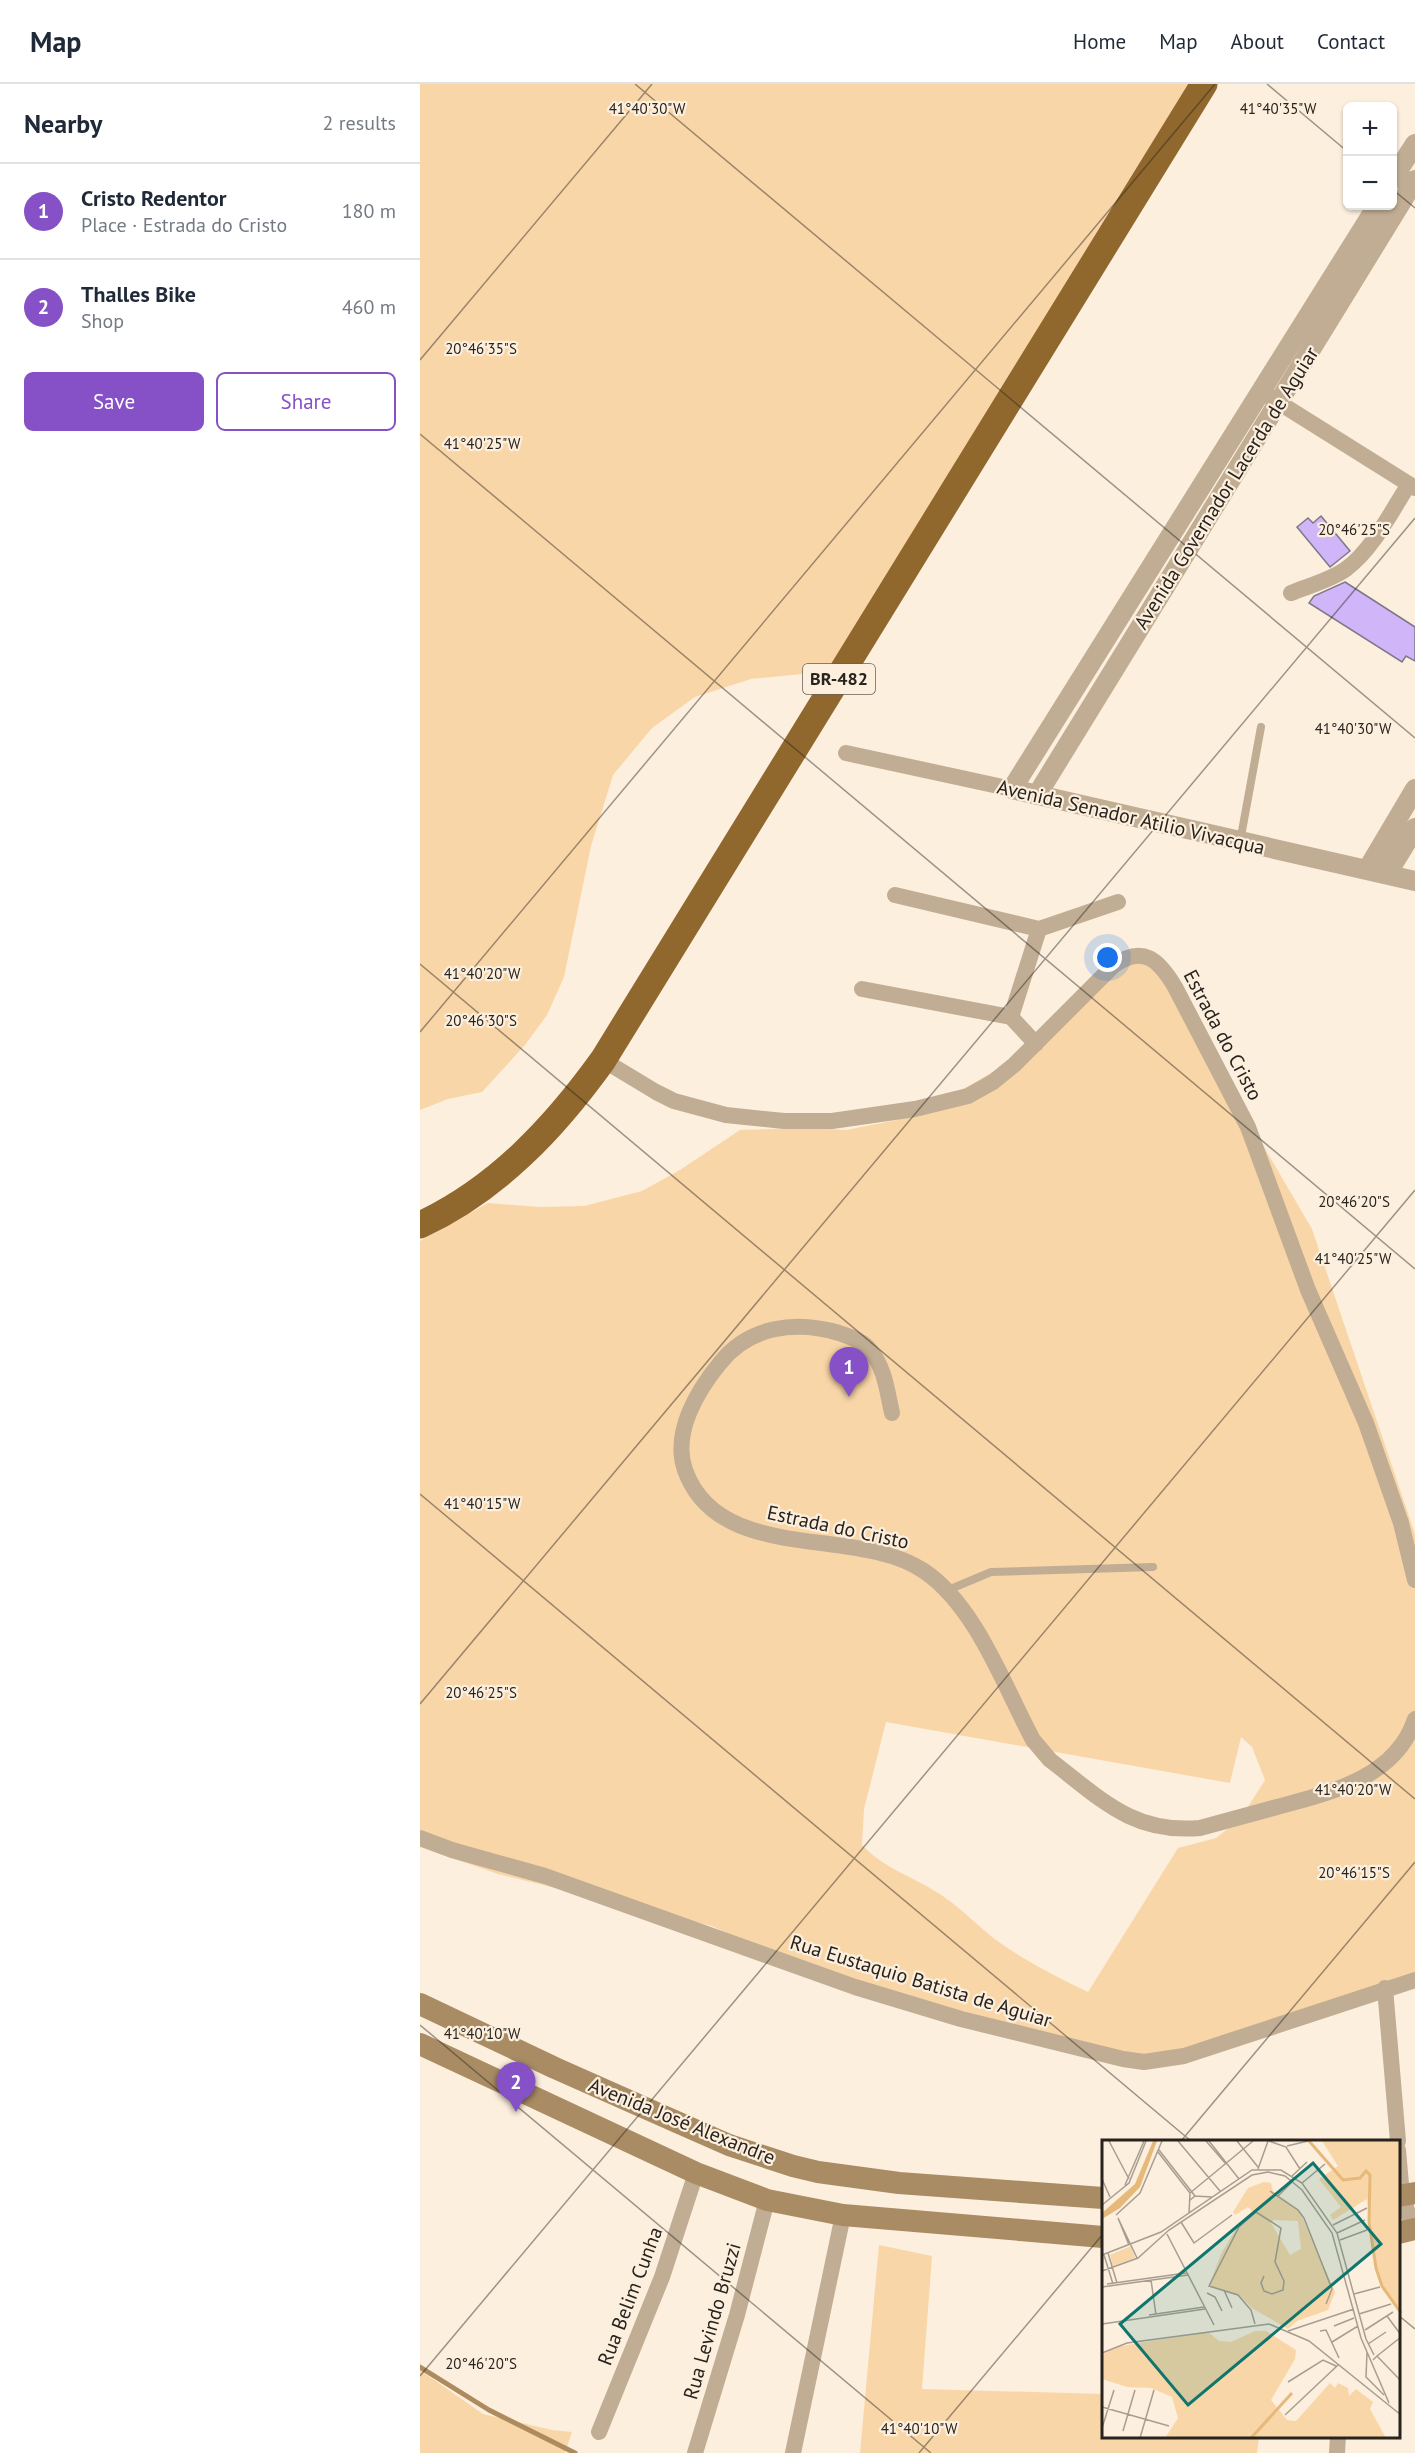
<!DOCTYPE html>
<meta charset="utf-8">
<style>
body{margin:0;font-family:"PT Sans",sans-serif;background:#f2f2f3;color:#1f2937}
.controls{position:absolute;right:18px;top:18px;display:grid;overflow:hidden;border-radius:9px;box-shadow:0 2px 4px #0004}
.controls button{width:54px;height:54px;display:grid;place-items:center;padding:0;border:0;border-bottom:2px solid #e0e1e3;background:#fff;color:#1f2937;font:30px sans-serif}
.you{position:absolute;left:688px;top:874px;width:21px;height:21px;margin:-15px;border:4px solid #fff;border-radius:50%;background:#1a73e8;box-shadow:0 0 0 9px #1a73e833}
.badge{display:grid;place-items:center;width:39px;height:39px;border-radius:50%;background:#8650c7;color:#fff;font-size:20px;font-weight:700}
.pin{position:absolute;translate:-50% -50px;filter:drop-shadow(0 2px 3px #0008)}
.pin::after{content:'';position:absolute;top:32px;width:21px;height:18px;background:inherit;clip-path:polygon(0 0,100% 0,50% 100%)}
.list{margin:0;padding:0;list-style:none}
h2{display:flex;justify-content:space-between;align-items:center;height:78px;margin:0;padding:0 24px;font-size:26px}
h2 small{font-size:20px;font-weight:400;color:#747a83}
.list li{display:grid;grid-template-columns:39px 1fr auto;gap:18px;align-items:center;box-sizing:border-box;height:96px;padding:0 24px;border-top:2px solid #e0e1e3}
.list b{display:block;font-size:22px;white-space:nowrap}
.list p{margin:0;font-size:20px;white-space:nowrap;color:#747a83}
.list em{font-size:20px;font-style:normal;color:#747a83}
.actions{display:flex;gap:12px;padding:18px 24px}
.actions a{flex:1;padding:14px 0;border:2px solid #8650c7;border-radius:9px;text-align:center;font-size:21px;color:#8650c7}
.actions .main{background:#8650c7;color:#fff}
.map{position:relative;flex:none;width:995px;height:2369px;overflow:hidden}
header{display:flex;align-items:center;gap:36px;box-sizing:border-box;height:84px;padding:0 30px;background:#fff;border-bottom:2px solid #e0e1e3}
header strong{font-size:28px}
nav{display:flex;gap:33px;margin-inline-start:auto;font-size:21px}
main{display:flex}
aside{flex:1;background:#fff}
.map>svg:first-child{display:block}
.green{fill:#f9d6a8;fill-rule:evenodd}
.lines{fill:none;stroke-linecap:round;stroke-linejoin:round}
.stream{stroke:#ad8b5e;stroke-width:5}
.building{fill:#d0b6f9;stroke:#7e7889;stroke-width:1.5}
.service{stroke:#c1ad93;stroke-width:8}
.minor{stroke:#c1ad93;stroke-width:16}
.tertiary{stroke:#c1ad93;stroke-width:20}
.secondary{stroke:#a98c64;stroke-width:22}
.trunk{stroke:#90682e;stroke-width:27}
.ticks{fill:none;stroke:#28231d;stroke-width:1.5;stroke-opacity:0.45}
.labels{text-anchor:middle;stroke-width:4.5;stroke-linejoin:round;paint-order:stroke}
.shield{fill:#fcefde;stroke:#686057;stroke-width:1.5}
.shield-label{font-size:18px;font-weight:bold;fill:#28231d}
.street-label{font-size:20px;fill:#28231d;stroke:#fcefde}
.inset-river{fill:none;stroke:#e6b87a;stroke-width:3}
.inset-road{fill:none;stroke:#a79d91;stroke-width:1.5}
.view{fill:#0f766e;fill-opacity:0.15;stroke:#0f766e;stroke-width:3}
.inset-edge{fill:none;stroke:#28231d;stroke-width:3}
.ticks-label{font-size:15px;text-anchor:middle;fill:#28231d;stroke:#fcefde;stroke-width:4.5;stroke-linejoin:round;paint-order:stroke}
</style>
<header>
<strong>Map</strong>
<nav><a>Home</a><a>Map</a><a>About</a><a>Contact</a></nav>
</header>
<main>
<aside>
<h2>Nearby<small>2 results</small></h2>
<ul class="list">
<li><span class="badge">1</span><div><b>Cristo Redentor</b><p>Place · Estrada do Cristo</p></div><em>180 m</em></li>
<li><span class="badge">2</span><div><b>Thalles Bike</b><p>Shop</p></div><em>460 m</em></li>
</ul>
<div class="actions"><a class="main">Save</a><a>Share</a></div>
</aside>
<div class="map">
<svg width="995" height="2369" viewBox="0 0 995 2369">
<rect width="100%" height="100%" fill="#fcefde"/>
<path class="green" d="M0 0H775L413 587 331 595 275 613 232 644 193 691 171 762 144 893 127 931 105 961 62 1008 28 1015 0 1026Z
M731 870 892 1145 995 1450V1902L735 1978 419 1902 292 1842 78 1790 0 1763V1157L68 1119 120 1123 164 1122 222 1107 260 1086 320 1046 388 1044 426 1046 477 1036 547 1003 605 969 704 881ZM466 1638 810 1699 821 1653 832 1663 845 1696 820 1735 796 1754 758 1764 668 1908C636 1893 605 1877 576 1856 559 1843 544 1827 527 1815 497 1793 468 1788 442 1761L444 1725Z
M459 2161 512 2172 502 2305 683 2310V2352L839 2353 837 2369H440Z
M0 2286 63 2330 132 2346 152 2348 145 2369H0Z"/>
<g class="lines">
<path class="stream" d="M0 2283 69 2326 155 2369"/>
</g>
<path class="building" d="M901 432 930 467 910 483 877 443 888 434 893 439Z
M925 498 995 543V577L986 572 982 578 889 519 894 512Z"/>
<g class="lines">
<path class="service" d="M820 758 841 643
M528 1506 571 1488 733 1483"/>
<path class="minor" d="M842 308 995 404
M871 509C888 502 911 496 926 485 953 465 971 428 989 400
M426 669 592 705
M475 811 619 845 698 818
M442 905 591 933 616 960
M591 933 619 845
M183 976 236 1008 254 1017 306 1031 364 1037H412L495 1025 548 1012 573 998 594 981 693 882C723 860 739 876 755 903L828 1043 888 1206 946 1339 981 1439 995 1496
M472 1329C467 1307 465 1284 450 1266 442 1256 430 1253 419 1249 376 1236 329 1242 300 1279 277 1307 252 1349 265 1386 299 1481 436 1441 504 1487 556 1522 584 1602 613 1656L630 1676C680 1714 712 1750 780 1744 806 1737 831 1730 857 1723 909 1709 976 1694 995 1635
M0 1754 32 1766 125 1792 435 1903 541 1935 703 1975 724 1978 764 1972 995 1896
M965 1904 978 2057
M978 2066 982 2112 994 2146
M179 2348 242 2193 276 2089
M275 2369 317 2231 347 2116
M373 2369 423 2131
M917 2369 918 2352"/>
<path class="tertiary" d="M972 96 995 60
M957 122 592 705 995 797
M617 711 995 96
M947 786 995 705
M967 790 995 744"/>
<path class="secondary" d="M0 1920 135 1984 259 2039 309 2061 373 2082 398 2088 479 2099 683 2114
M0 1960 276 2089 347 2116 423 2131 683 2153
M978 2112 995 2109
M978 2149 995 2145"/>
<path class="trunk" d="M0 1141C77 1105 134 1044 183 976L784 0"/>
</g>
<path class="ticks" d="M215 0 995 654M847 0 928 68M972 105 995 124M0 276 232 0M0 350 995 1185M0 880 995 1715M0 948 795 0M0 1410 771 2057M0 1620 995 434M0 1941 511 2369M761 2057 995 1778M978 2231 995 2245M0 2292 995 1106M499 2369 683 2150"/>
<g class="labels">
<rect class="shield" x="383" y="580" width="72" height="30" rx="4.5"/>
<g class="shield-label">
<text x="419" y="601">BR-482</text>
</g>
<g class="street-label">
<text transform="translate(806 404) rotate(-58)" y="7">Avenida Governador Lacerda de Aguiar</text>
<text transform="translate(711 733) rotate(13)" y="7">Avenida Senador Atilio Vivacqua</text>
<text transform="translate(803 951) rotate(62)" y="7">Estrada do Cristo</text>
<text transform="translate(418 1443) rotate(12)" y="7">Estrada do Cristo</text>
<text transform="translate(501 1897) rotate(17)" y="7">Rua Eustaquio Batista de Aguiar</text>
<text transform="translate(262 2037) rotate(22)" y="7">Avenida José Alexandre</text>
<text transform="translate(210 2212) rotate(-69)" y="7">Rua Belim Cunha</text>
<text transform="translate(292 2237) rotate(-74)" y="7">Rua Levindo Bruzzi</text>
</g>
</g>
<g transform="translate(682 2056)">
<rect width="298" height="298" fill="#fcefde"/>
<path d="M220 1H298V171L276 139 265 59 231 80 228 75 239 67 217 39 236 26ZM162 42 169 43 171 51 197 70 233 152 226 170 195 181 186 189 150 168 138 156 107 146 119 114 137 84 151 72 146 67 133 75 131 72 146 48ZM172 80 196 81 199 109 188 115 169 83 165 85ZM29 106 33 118 11 126 8 115ZM153 191H164L194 210 193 219 169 260 185 280 194 281 228 243 233 248 236 243 246 248 247 256 254 249 271 262 268 269 284 298H63L76 278 70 257 49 248 25 247 0 239V215L13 207 106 192 117 201 129 202Z" fill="#f9d6a8" fill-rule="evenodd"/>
<path d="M51 1H55L38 47 18 68 0 79V73L33 44Z" fill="#e6b87a"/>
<path class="inset-river" d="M207 1 241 40 258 38 264 31 268 35 267 82 274 128 280 146 299 173M149 298 190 253"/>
<path class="inset-road" d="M7 1 27 39M76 1 118 51M104 1 124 24M107 1 137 39M135 1 156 27M167 1 184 7 198 29M185 6 206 1M57 10 93 56M56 12 88 53M156 29 166 1M190 36 205 22M0 39 8 57M200 43 223 24M23 45 42 1M168 51 196 70 202 78 230 149 224 164M88 53 151 1M176 56 190 42M87 61 93 56 110 57M0 65 27 43 44 1M87 74 88 53M14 75 38 53 60 1M79 82 92 103 130 75M231 85 265 68M235 93 263 80M65 94 112 185M238 100 265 90M27 105 16 78 35 118M6 113 15 143M0 115 59 92 150 30H179L200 43 235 93 264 199 272 215M2 115 11 144M0 131 36 118 67 90 150 35 166 32 183 36 200 50 230 93 259 198 287 263M49 140 54 175M5 144 84 133M0 147 86 135M122 150 130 168M105 153 113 157 120 171M252 154 278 147M257 174 289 164M47 175 102 167M285 176 299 195M0 184 103 169M153 184 149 170 136 155 107 146 137 87 154 72 179 88 173 122 182 141 181 150 170 154 162 151 159 143 162 136M232 186 252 178M263 190 291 172M186 191 252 169M218 191 224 190 237 218M230 202 256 186M266 204 284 192M265 212 264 237 282 255M0 213 25 203 167 184 207 201 299 275M275 216 299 197M271 220 275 216 299 241M186 242 221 220 234 226M0 267 67 286M183 275 236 225M0 288 12 250M21 291 33 250M38 298 52 250"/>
<path class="view" d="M211 23 279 104 86 265 18 184Z"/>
<rect width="298" height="298" class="inset-edge"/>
</g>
<g class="ticks-label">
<text x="227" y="30">41°40'30"W</text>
<text x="858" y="30">41°40'35"W</text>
<text x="61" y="270">20°46'35"S</text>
<text x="62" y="365">41°40'25"W</text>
<text x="934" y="451">20°46'25"S</text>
<text x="933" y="650">41°40'30"W</text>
<text x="62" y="895">41°40'20"W</text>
<text x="61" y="942">20°46'30"S</text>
<text x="934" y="1123">20°46'20"S</text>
<text x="933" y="1180">41°40'25"W</text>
<text x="62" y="1425">41°40'15"W</text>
<text x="61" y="1614">20°46'25"S</text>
<text x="933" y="1711">41°40'20"W</text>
<text x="934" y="1794">20°46'15"S</text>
<text x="62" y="1955">41°40'10"W</text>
<text x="61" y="2285">20°46'20"S</text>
<text x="499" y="2350">41°40'10"W</text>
</g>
</svg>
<div class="controls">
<button>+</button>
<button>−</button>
</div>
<div class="you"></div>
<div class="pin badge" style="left:429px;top:1313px">1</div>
<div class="pin badge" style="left:96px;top:2028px">2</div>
</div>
</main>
